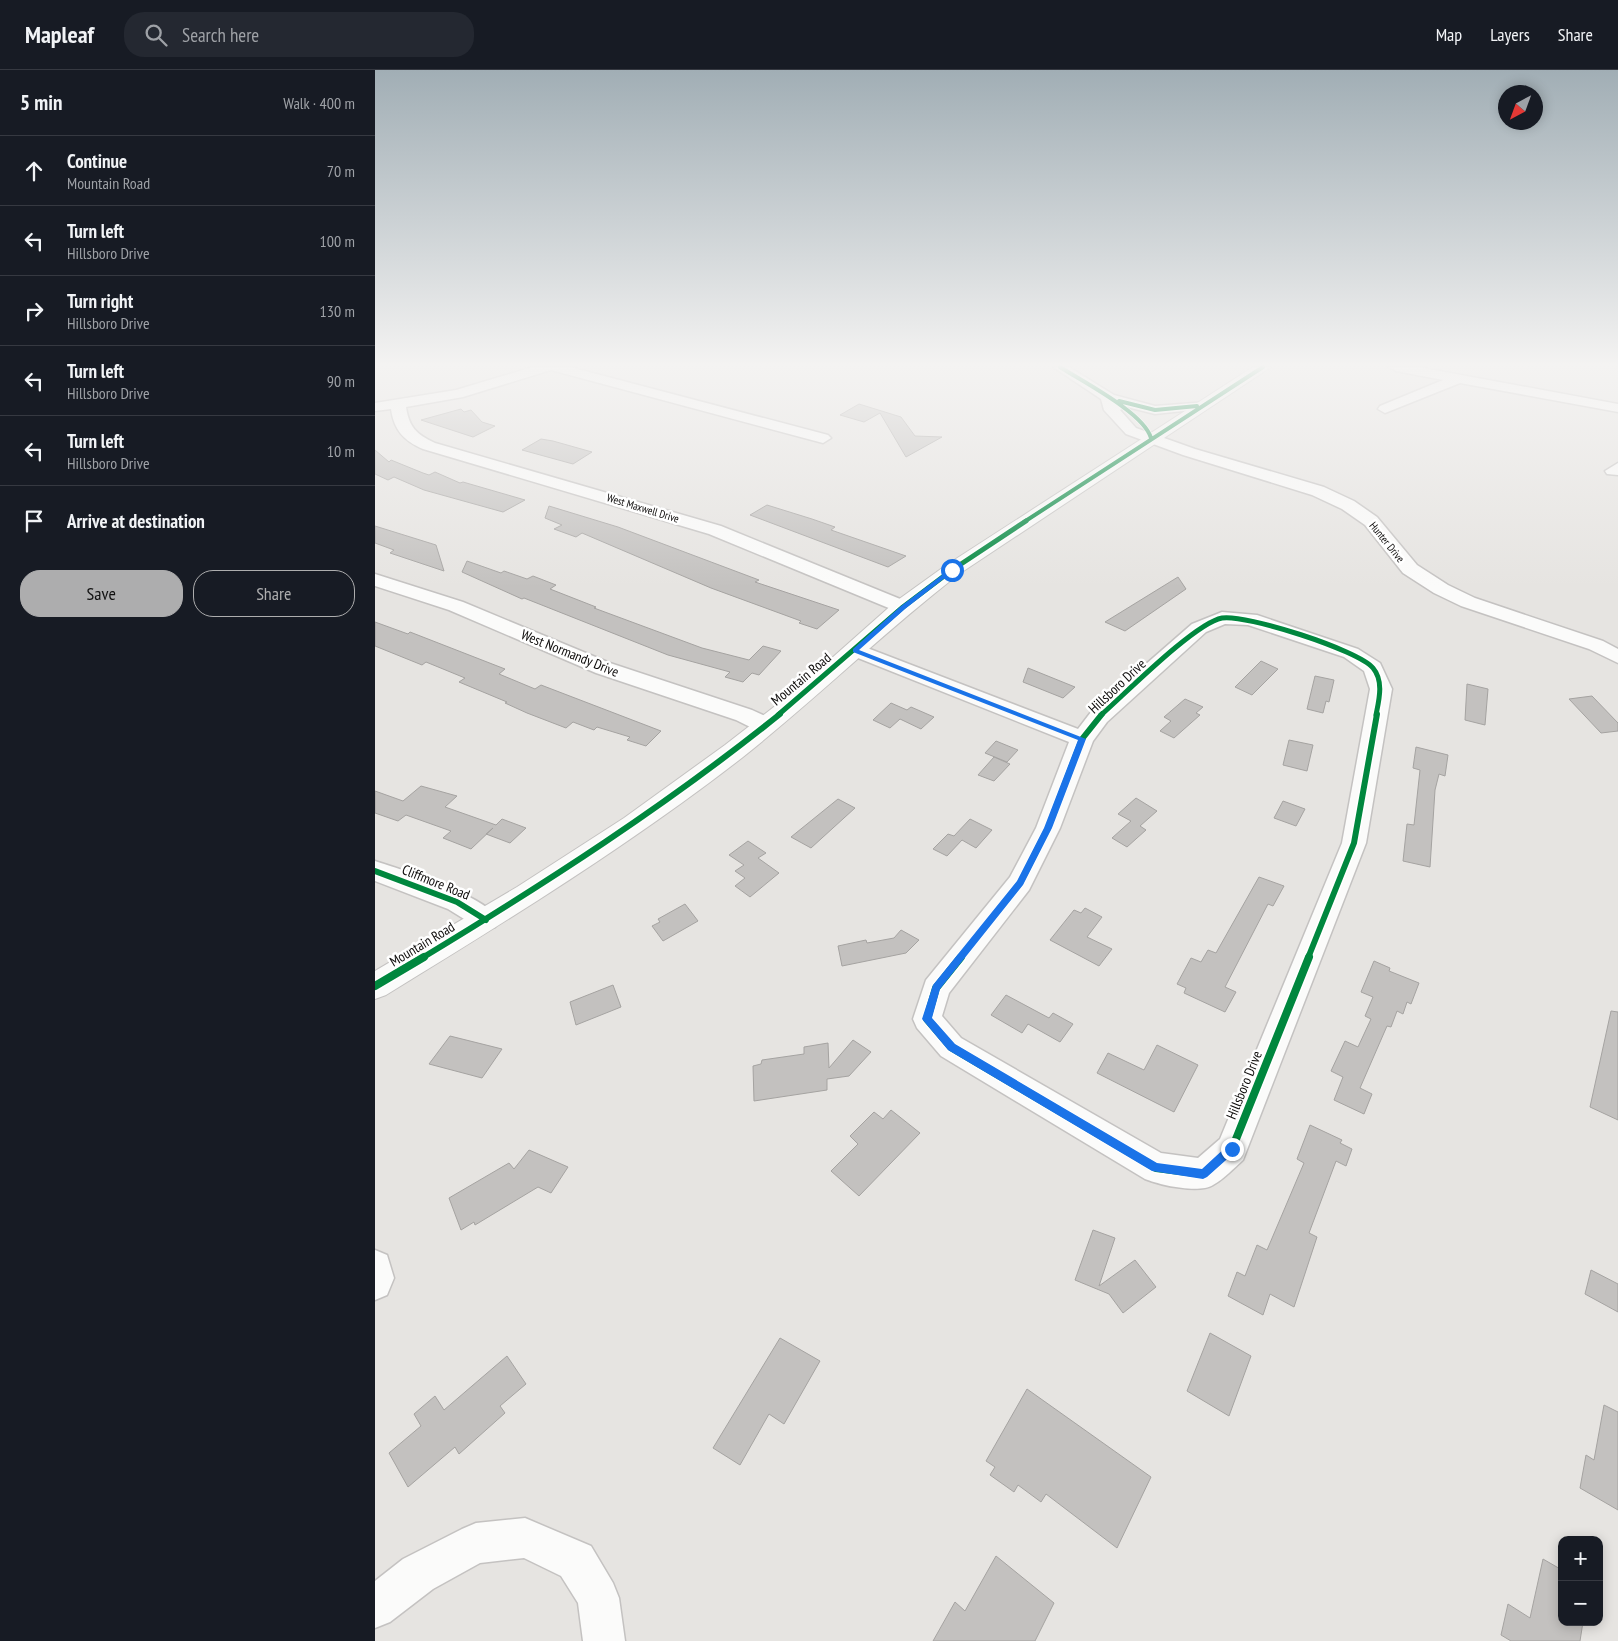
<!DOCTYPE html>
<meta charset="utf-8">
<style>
body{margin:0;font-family:"PT Sans Narrow",sans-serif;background:#242831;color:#f1f3f6}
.controls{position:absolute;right:15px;bottom:15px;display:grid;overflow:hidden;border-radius:10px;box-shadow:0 2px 12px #0003}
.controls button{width:45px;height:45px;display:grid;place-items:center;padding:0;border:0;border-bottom:1px solid #363941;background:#171b24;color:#f1f3f6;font:25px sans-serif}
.compass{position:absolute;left:1123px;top:15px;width:45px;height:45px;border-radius:50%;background:#171b24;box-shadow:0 2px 12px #0003;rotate:221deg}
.stop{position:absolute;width:15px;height:15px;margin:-11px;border:4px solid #1a73e8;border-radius:50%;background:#fff}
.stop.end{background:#1a73e8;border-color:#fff;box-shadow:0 1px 5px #0008}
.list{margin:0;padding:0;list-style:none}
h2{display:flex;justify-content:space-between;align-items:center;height:65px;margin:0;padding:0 20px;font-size:21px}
h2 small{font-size:16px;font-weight:400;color:#9ea1a6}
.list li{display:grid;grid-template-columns:32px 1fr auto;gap:15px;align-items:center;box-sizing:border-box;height:70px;padding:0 20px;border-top:1px solid #363941}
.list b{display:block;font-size:19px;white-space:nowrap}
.list p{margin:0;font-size:16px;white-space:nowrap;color:#9ea1a6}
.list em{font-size:16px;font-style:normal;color:#9ea1a6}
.actions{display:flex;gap:10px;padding:15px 20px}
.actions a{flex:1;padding:11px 0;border:1px solid #adadae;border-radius:20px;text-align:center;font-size:18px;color:#adadae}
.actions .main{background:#adadae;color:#111}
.icon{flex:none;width:28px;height:28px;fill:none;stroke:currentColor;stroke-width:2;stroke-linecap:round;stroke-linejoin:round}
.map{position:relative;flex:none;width:1243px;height:1571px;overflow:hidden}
header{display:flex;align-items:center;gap:30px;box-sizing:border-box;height:70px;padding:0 25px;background:#171b24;border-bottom:1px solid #363941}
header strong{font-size:24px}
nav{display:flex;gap:28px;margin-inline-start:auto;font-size:18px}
.search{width:350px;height:45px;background:#242831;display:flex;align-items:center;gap:12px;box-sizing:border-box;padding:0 18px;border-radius:20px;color:#9ea1a6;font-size:19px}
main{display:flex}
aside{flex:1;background:#171b24}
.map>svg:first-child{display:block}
.building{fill:#c3c1bf;stroke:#a5a3a1}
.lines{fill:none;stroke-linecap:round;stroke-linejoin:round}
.minor-casing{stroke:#c4c2c1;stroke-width:3}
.major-casing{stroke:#c4c2c1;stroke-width:2}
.minor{fill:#fbfbfa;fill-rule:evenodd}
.major{fill:#fbfbfa;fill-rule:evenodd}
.cycleway-far3-casing{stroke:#fff;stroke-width:5.5}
.cycleway-far2-casing{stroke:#fff;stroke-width:8}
.cycleway-far1-casing{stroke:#fff;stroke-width:9}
.cycleway-casing{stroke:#fff;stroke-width:11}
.cycleway-far3{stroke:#00873e;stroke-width:4}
.cycleway-far2{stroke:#00873e;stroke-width:5}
.cycleway-far1{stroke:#00873e;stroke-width:6}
.cycleway{stroke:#00873e;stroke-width:8}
.route{fill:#1a73e8}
.labels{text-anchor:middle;stroke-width:5;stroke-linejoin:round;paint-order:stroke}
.far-street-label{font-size:11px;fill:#0d0b0a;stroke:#fff}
.street-label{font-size:14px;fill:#0d0b0a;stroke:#fff}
</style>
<header>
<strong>Mapleaf</strong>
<div class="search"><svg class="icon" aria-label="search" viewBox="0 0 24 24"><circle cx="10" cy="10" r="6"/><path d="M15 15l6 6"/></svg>Search here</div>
<nav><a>Map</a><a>Layers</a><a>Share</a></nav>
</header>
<main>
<aside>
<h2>5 min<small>Walk · 400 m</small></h2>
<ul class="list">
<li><svg class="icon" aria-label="ahead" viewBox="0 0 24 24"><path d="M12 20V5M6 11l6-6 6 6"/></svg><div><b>Continue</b><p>Mountain Road</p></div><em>70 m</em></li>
<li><svg class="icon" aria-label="left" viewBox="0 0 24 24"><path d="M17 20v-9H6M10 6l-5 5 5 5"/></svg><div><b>Turn left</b><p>Hillsboro Drive</p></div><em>100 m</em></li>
<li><svg class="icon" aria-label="right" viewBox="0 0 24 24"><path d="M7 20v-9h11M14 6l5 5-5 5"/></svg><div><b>Turn right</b><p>Hillsboro Drive</p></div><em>130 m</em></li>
<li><svg class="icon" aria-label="left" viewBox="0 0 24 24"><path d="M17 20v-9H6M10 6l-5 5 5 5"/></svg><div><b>Turn left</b><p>Hillsboro Drive</p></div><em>90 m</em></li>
<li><svg class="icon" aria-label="left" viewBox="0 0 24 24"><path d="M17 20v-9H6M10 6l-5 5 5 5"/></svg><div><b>Turn left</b><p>Hillsboro Drive</p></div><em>10 m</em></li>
<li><svg class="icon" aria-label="arrive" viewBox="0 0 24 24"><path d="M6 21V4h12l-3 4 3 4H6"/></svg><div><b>Arrive at destination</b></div></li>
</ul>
<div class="actions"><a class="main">Save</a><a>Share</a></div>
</aside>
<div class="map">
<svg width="1243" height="1571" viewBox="0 0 1243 1571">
<rect width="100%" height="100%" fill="#e6e4e1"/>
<path class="building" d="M484 334 526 347 540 366 567 367 531 387 505 343 489 352 465 345Z
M86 339 89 342 96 340 107 352 120 356 98 367 46 350Z
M166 369 178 371 217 382 198 394 147 380Z
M0 380 14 392 16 390 48 403 54 405 60 402 85 413 88 412 150 430 128 442 49 420 19 407 13 410 0 404Z
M392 435 437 449 460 457 456 460 531 486 513 497 375 445Z
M174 436 243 457 384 510 380 512 464 540 442 559 424 553 426 551 336 518 207 463 201 467 179 459 187 455 170 448Z
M0 456 61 475 69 501 15 483 19 480 0 473Z
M92 491 126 503 129 501 152 509 158 506 181 515 175 519 221 537 219 538 327 578 374 590 388 576 406 581 384 605 377 603 368 612 350 607 355 602 293 585 149 528 147 529 87 502Z
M803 507 811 519 750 561 730 552Z
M0 552 33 564 35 562 130 599 124 604 160 619 166 615 286 661 271 676 252 670 255 667 222 657 219 660 198 652 191 658 152 643 130 633 132 632 84 612 90 608 51 592 47 595 0 576Z
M886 591 903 599 877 625 860 617Z
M653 598 700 617 688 628 648 612Z
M940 606 959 610 954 632 951 631 948 643 932 639Z
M1092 614 1113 619 1110 655 1090 650Z
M1217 626 1243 653V661L1226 663 1194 629Z
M810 629 828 637 821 643 825 645 799 668 785 661 796 651 789 647Z
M516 633 532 640 536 637 559 647 546 659 525 649 515 658 498 650Z
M914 670 938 675 932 701 908 695Z
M621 671 643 680 632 692 610 683Z
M1041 677 1073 685 1070 706 1064 704 1060 720 1055 797 1028 791 1032 754 1039 755 1045 700 1038 698Z
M619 687 635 694 619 711 603 705Z
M46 716 82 726 70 737 121 755 127 749 151 758 135 773 111 764 118 758 96 779 68 768 76 761 31 745 23 751 0 743V721L28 731Z
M761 728 782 741 765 756 771 760 752 777 737 768 756 751 743 744Z
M463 729 480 738 436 778 416 767Z
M908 731 930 739 921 756 899 748Z
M595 749 617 760 601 778 587 770 572 786 558 779 573 764 579 766Z
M373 771 391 783 383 788 404 803 375 827 360 816 370 808 360 801 369 795 354 785Z
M884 807 909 816 898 836 893 834 850 917 861 922 850 942 809 923 811 918 802 914 816 888 826 892 833 880 841 883Z
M310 834 323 851 288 871 277 856 285 852 283 849Z
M710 838 727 847 712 867 737 879 724 896 675 870 699 840 706 843Z
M526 860 544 870 531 883 467 896 463 876 491 870 492 873 519 868Z
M999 891 1015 898 1014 901 1044 913 1036 934 1032 932 1028 944 1022 941 1016 957 1012 956 985 1018 997 1024 989 1044 959 1030 968 1007 956 1001 970 971 983 977 996 949 990 946 998 927 986 922Z
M238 915 246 937 201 955 195 932Z
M631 925 674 948 678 943 698 954 685 972 653 954 647 963 616 945Z
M1236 941 1243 942V1050L1215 1037Z
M75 966 127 979 107 1008 54 994Z
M478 970 496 982 474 1006 452 1009V1020L379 1031 378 996 386 994 387 990 429 984V977L453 973 454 998Z
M782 975 823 995 799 1042 722 1003 733 983 769 1000Z
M516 1040 545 1063 484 1126 456 1101 483 1074 475 1066 499 1042 508 1049Z
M935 1055 967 1070 965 1073 977 1079 971 1096 961 1091 934 1163 942 1167 919 1237 895 1224 888 1245 853 1226 862 1202 870 1206 882 1175 892 1180 929 1093 922 1089Z
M154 1080 193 1097 176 1123 163 1117 100 1155 99 1152 86 1160 74 1128 134 1093 139 1099Z
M718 1160 740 1168 724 1216 760 1190 781 1217 748 1243 734 1224 700 1210Z
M1216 1200 1243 1214V1242L1210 1224Z
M835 1263 876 1286 854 1346 812 1321Z
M405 1268 445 1291 409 1354 394 1344 365 1395 338 1378Z
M132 1286 151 1314 125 1336 130 1343 84 1384 80 1377 33 1417 14 1383 46 1356 39 1344 60 1326 69 1340Z
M652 1319 776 1407 742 1478 671 1424 666 1432 643 1415 639 1422 615 1405 620 1397 611 1391Z
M1229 1335 1243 1342V1440L1205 1418 1211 1385 1219 1390Z
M621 1486 679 1533 660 1571H558L580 1532 590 1541Z
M1168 1489 1187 1500V1552H1208L1205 1571H1136L1126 1565 1133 1534 1155 1548Z"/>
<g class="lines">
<defs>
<path id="minor" d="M158 297H195L453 365 456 368 448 373 176 300 88 327 31 337C34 357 41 364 60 373L346 456 535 533 538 537 535 541H521L334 464 48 379C29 371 19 360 16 339L0 341V333L81 320Z
M678 297H694L739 325 780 336 832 332 834 335 832 338 827 339 780 344 752 337 745 340 761 358 820 379 949 417 979 431 1002 447 1042 495 1073 515 1100 528 1228 571 1243 579V593L1214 579 1086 536 1059 523 1028 503 990 455 967 439 937 425 808 385 751 364 729 340 726 329Z
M1014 297H1043L1243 334V342L1085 313 1010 343 1003 339 1005 336 1068 310 1021 301Z
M1243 393V405L1232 404 1230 401Z
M0 504 88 532 235 593 377 640 399 650 402 655 399 660C385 664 374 656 361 650L221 603 74 540 0 516Z
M847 542 882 545 983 579 1005 593 1017 619 991 773 868 1090C859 1098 849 1109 838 1115 824 1124 785 1115 770 1109L566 986 542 958 538 949 551 910 635 807 661 758 694 672 473 584 470 580 473 576 480 574 487 576 703 659 716 642 817 554ZM850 554 873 555 969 587 989 601 995 619 967 773 845 1069 823 1088 786 1083 586 968 567 946 574 923 654 820 685 758 718 671 732 652 831 562Z
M0 791C28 800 112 826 124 850L120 857 111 860 102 857 73 839 0 811Z
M0 1180 12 1185 19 1208 12 1225 0 1230Z
M150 1448 216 1476 238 1513 244 1528 250 1571H208L203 1533 186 1506 149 1488 105 1493 58 1519 15 1552 0 1558V1511L28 1489 87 1459 101 1453Z"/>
<path id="major" d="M878 297H896L584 504C509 562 442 628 368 687 255 775 133 850 11 925L0 929V901L142 817 249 748 350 675 422 619 520 532 570 496Z"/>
</defs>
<use href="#minor" class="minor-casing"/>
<use href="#major" class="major-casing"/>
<use href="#minor" class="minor"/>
<use href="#major" class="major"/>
<defs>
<path id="cycleway-far3" d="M685 297C708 312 769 343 776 368
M744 331 780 340 822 336
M649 452 888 297"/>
<path id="cycleway-far2" d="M403 645 528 537 577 500 651 451
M726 645C750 624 820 553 847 548 871 544 983 580 998 598 1009 611 1004 630 1001 645"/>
<path id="cycleway-far1" d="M0 801 82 832 111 850
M47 888C171 813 292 735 405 644
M585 888 645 813 673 758 707 669 727 644
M933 888 979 773 1002 644"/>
<path id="cycleway" d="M586 887 561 918 552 949 576 977 781 1098 828 1104 857 1079 934 887
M0 916 49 887"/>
</defs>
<use href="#cycleway-far3" class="cycleway-far3-casing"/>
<use href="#cycleway-far2" class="cycleway-far2-casing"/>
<use href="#cycleway-far1" class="cycleway-far1-casing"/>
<use href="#cycleway" class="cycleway-casing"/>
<use href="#cycleway-far3" class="cycleway-far3"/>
<use href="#cycleway-far2" class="cycleway-far2"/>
<use href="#cycleway-far1" class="cycleway-far1"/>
<use href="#cycleway" class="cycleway"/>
</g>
<linearGradient id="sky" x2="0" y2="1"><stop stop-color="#a1aeb5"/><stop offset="0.57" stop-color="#f4f3f2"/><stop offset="1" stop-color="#f4f3f2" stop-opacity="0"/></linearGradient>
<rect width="1243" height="517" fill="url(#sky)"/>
<path class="route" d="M575 499 580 500 530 539 484 580 711 669 677 758 648 815 565 919 557 948 580 974 782 1093 827 1099 853 1075H860V1082L832 1107 828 1109 777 1101 573 980 547 949 558 915 642 811 669 758 703 670 478 582V579L526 536Z"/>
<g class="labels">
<g class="far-street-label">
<text transform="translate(268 438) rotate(17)" y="4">West Maxwell Drive</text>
<text transform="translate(1012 472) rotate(51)" y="4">Hunter Drive</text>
</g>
<g class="street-label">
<text transform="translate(195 583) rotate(22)" y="5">West Normandy Drive</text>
<text transform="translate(426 609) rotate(-40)" y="5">Mountain Road</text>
<text transform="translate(742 616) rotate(-43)" y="5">Hillsboro Drive</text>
<text transform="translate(61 812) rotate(22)" y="5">Cliffmore Road</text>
<text transform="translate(47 874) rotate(-31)" y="5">Mountain Road</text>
<text transform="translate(869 1015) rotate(-68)" y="5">Hillsboro Drive</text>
</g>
</g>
</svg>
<div class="controls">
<button>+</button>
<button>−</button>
</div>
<svg class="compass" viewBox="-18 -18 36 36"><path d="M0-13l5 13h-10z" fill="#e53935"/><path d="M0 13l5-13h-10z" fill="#9ea1a6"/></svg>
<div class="stop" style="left:577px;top:500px"></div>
<div class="stop end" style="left:857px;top:1079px"></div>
</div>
</main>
